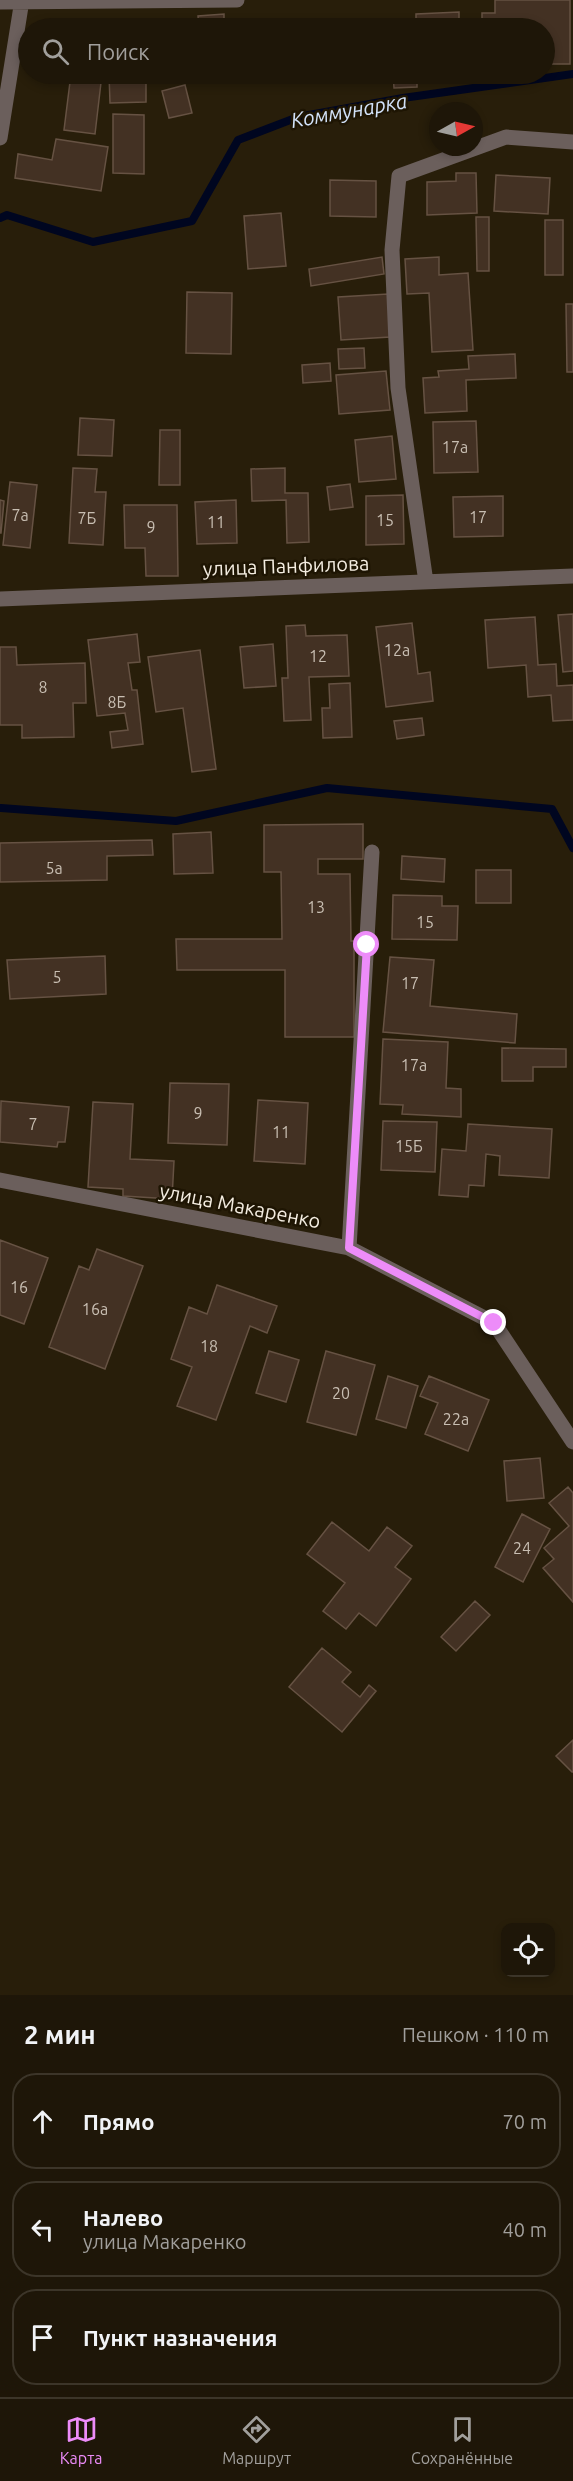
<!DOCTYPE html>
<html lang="ru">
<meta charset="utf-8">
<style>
body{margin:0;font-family:Ubuntu,sans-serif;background:#2b2316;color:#f1f3f6}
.controls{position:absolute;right:18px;bottom:18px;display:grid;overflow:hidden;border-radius:12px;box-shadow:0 3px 9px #0003}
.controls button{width:54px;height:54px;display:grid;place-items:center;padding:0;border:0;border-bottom:2px solid #3c3529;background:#1e1608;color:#f1f3f6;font:30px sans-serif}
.compass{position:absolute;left:429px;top:102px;width:54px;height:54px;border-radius:50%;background:#1e1608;box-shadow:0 3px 9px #0003;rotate:82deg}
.stop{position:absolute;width:18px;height:18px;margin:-14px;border:4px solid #ed8cf9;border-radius:50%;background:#fff}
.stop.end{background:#ed8cf9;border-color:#fff;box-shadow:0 2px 6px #0008}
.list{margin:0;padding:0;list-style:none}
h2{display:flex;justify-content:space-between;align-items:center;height:78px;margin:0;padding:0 24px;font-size:26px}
h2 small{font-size:20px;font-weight:400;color:#a19f9c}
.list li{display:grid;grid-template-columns:39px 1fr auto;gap:18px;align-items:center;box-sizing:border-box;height:96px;margin:0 12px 12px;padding:0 12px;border:2px solid #3c3529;border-radius:24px}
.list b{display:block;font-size:22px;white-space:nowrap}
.list p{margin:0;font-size:20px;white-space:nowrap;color:#a19f9c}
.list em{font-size:20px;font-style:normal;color:#a19f9c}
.icon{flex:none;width:33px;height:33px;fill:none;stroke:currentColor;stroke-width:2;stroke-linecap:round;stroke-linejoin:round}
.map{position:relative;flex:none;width:573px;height:1995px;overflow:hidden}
.search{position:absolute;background:#1e1608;box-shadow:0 3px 9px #0003;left:18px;right:18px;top:18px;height:66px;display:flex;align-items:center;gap:15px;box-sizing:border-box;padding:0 21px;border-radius:33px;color:#a19f9c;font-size:22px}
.sheet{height:402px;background:#1e1608}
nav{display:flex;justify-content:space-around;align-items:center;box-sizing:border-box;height:84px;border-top:2px solid #3c3529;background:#1e1608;font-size:16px;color:#a19f9c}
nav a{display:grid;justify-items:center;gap:3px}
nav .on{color:#ed8cf9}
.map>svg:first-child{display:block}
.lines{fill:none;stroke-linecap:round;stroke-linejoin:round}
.stream{stroke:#000620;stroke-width:8}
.building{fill:#433123;stroke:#665243;stroke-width:1.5}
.minor{stroke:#6b5f5c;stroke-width:15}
.route{stroke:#ed8cf9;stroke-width:8}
.labels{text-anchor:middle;stroke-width:5;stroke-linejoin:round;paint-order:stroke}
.number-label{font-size:16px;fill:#c8beb2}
.street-label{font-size:20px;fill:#f4ede1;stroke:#1e1503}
.water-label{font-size:21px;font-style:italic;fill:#d2e2f9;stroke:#1e1503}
</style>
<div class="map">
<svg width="573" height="1995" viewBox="0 0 573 1995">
<rect width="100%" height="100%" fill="#281e0a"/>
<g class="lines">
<path class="stream" d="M0 218 7 215 93 242 192 221 238 140 298 117 403 98 573 74
M1 808 176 821 327 788 552 809 573 848"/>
</g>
<path class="building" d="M495 0H570V64H544V28H482V13H495Z
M459 12V28H416V14Z
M224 14V22L239 21V28H199L198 16Z
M71 74H102L95 134 64 130Z
M109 74H146V102L110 103Z
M202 74H242V78L202 80Z
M393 74H417V87L394 88Z
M185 85 192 113 169 118 162 91Z
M113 114 144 115V174L113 173Z
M56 139 108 147 101 191 15 178 18 154 52 160Z
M456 173H476L477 213 427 215V182L456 181Z
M496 175 550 178 548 214 494 211Z
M330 180 376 181V217L330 216Z
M281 213 286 266 248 269 244 216Z
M476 217H489V271H477Z
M545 220H563V275H545Z
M382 257 384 274 311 286 309 269Z
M439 257V275L468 273 473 350 432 352 429 293 407 294 405 259Z
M187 292 232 293 231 354 186 353Z
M388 294 390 337 341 340 338 297Z
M566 304H573V372H567Z
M364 348 365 368 339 369 338 349Z
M515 354 516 378 466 380 467 411 425 413 423 378 439 377 438 371 469 369 468 356Z
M330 363 331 381 303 383 302 365Z
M386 371 390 410 339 414 336 375Z
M80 418 114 420 112 456 78 455Z
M476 421 478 472 434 473 433 422Z
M160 430H180V485H159Z
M392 436 396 479 359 482 355 440Z
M73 468 97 469 95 492H106L103 545 69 543Z
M285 468V493H308L309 542 287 543 286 500 252 501 251 469Z
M10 482 37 485 30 548 3 545Z
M350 484 353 507 330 510 327 487Z
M403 495 404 544 366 545V496Z
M503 496V536L454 537 453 497Z
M0 500 4 501 1 533H0Z
M236 500 237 543 197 544 195 502Z
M124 505H177L178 576H146L145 548H125Z
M573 614V671L563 672 558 615Z
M535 617 538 665 556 664 557 686 573 685V720L553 721 551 695 528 697 526 665 488 668 485 620Z
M412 623 418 674 430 672 433 701 386 707 376 627Z
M305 625 306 636 347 635 349 676 309 677 311 720 284 721 282 678H288L286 626Z
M137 634 140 662 128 663 132 690H137L143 744 112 748 110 732 128 730 125 713 97 716 88 640Z
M273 644 276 686 244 688 240 647Z
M0 647H16L17 665 85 663 86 703H73L74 737 22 738V725H0Z
M200 650 216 769 192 772 183 708 156 712 148 657Z
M350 683 352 737 323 738 322 708H330L329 684Z
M422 718 424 735 397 739 394 721Z
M363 824V859H318V874H350L351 941H354V1037H285V970H177L176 939H282L281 872H264V825Z
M211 832 213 873 174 874 173 834Z
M152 840 153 855 107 856V880L0 882V843Z
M402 856 445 859 444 882 401 879Z
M476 870H511V903H476Z
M393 895 442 896V906H458L457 940 392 939Z
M105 956 106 994 10 999 7 960Z
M390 957 434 960 430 1006 517 1014 515 1043 383 1032Z
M383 1039 448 1042 446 1088 461 1089V1117L402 1114 403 1105 380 1104Z
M502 1048 566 1049V1067H533V1081H502Z
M170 1083 229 1084 227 1145 168 1143Z
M258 1100 308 1103 305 1164 254 1161Z
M1 1101 69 1107 65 1142H58L57 1147 0 1142Z
M93 1102 133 1104 130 1159 174 1161 172 1199 123 1196V1189L88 1187Z
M383 1121 437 1122 435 1172 381 1170Z
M468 1124 552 1129 549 1178 499 1175 500 1156 486 1154 484 1186 469 1185 468 1197 439 1195 442 1149 466 1151Z
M0 1240 48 1258 24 1324 0 1315Z
M97 1249 143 1266 105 1369 49 1347 79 1266 89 1270Z
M217 1285 277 1306 267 1333 250 1326 216 1420 177 1406 192 1367 171 1359 189 1307 207 1314Z
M269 1351 299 1360 286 1402 256 1393Z
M326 1351 375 1365 356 1435 307 1422Z
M388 1376 418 1386 406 1428 376 1419Z
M429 1376 489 1400 468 1451 425 1434 438 1403 420 1396Z
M540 1458 544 1498 507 1501 504 1461Z
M568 1487 573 1493V1602L543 1568 554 1559 544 1548 569 1526 549 1503Z
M522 1514 550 1529 523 1582 495 1567Z
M332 1522 369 1551 387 1527 412 1546 395 1567 411 1579 376 1626 359 1613 346 1629 323 1611 345 1583 307 1554Z
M475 1601 490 1615 456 1651 441 1637Z
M322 1648 351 1672 342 1682 360 1697 369 1685 376 1691 342 1732 289 1687Z
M573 1740V1772H572L556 1756Z"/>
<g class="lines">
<path class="minor" d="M0 2 237 0
M0 138 22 0
M426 582 398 388 392 250 399 176 506 137 573 142
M0 599 573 576
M0 1180 349 1248 494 1323 573 1442
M349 1248 372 852"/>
</g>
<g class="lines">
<path class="route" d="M367 945 349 1248 494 1323"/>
</g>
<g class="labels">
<g class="number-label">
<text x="455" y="453">17а</text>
<text x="20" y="521">7а</text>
<text x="478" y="523">17</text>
<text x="87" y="524">7Б</text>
<text x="385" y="526">15</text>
<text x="216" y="528">11</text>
<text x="151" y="533">9</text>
<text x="397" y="656">12а</text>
<text x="318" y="662">12</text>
<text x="43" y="693">8</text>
<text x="117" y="708">8Б</text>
<text x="54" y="874">5а</text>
<text x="316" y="913">13</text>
<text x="425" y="928">15</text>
<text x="57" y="983">5</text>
<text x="410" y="989">17</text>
<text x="414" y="1071">17а</text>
<text x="198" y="1119">9</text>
<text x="33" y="1130">7</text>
<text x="281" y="1138">11</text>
<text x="409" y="1152">15Б</text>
<text x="19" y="1293">16</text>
<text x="95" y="1315">16а</text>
<text x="209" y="1352">18</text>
<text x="341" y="1399">20</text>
<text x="456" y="1425">22а</text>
<text x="522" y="1554">24</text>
</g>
<g class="street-label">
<text transform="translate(286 566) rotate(-2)" y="7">улица Панфилова</text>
<text transform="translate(240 1206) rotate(11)" y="7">улица Макаренко</text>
</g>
<g class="water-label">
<text transform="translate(349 111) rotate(-10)" y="7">Коммунарка</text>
</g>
</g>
</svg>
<div class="controls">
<button><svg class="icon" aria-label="locate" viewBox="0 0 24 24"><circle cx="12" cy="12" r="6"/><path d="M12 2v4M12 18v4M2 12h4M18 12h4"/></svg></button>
</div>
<svg class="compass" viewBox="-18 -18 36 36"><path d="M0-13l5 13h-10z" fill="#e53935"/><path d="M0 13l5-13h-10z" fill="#a19f9c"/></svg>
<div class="stop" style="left:367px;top:945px"></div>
<div class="stop end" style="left:494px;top:1323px"></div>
<div class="search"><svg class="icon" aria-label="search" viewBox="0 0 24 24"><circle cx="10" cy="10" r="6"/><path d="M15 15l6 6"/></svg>Поиск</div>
</div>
<section class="sheet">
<h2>2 мин<small>Пешком · 110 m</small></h2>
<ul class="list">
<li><svg class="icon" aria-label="ahead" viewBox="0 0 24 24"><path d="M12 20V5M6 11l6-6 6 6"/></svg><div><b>Прямо</b></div><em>70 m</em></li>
<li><svg class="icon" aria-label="left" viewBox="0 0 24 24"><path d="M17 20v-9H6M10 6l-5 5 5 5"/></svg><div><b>Налево</b><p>улица Макаренко</p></div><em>40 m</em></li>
<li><svg class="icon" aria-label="arrive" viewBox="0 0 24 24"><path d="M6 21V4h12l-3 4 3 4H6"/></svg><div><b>Пункт назначения</b></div></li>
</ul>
</section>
<nav>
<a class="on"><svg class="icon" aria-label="map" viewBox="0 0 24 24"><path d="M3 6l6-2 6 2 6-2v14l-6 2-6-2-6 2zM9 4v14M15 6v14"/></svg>Карта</a>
<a><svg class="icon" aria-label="directions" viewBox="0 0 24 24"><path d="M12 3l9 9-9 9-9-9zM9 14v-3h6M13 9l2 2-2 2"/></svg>Маршрут</a>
<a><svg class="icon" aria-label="saved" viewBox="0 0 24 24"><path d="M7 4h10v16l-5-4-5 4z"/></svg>Сохранённые</a>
</nav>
